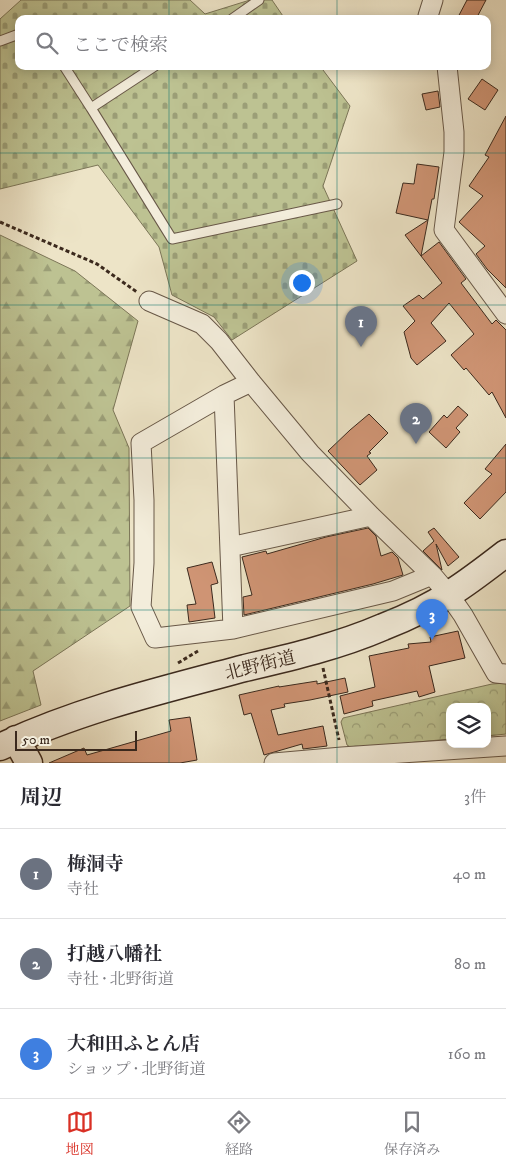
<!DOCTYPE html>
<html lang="ja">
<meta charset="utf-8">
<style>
body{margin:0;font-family:"IM FELL DW Pica","Noto Serif JP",serif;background:#f2f2f3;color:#2b2b33}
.controls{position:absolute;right:15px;bottom:15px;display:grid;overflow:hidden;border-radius:10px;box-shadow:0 2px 12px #0003}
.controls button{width:45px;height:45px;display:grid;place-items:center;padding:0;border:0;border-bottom:1px solid #e1e1e2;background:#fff;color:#2b2b33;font:25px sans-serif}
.scale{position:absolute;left:15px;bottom:12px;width:122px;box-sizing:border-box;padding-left:5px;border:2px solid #3b291d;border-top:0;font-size:14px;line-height:18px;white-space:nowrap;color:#3b291d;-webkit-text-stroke:4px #f3eddb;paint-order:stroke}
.you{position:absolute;left:301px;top:282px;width:18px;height:18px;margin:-12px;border:4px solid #fff;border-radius:50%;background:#1a73e8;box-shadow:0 0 0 8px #1a73e833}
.badge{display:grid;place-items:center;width:32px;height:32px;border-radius:50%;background:#d93025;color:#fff;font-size:16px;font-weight:700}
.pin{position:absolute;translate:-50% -41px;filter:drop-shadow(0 1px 2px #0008)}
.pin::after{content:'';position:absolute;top:26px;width:18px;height:15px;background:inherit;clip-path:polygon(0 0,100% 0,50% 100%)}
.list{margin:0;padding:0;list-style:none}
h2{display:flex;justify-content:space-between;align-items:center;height:65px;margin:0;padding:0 20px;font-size:21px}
h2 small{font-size:16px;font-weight:400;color:#7c7c81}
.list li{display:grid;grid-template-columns:32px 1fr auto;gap:15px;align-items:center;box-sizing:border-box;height:90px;padding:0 20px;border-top:1px solid #e1e1e2}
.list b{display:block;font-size:19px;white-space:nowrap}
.list p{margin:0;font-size:16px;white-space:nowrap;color:#7c7c81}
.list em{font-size:16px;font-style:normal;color:#7c7c81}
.icon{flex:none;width:28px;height:28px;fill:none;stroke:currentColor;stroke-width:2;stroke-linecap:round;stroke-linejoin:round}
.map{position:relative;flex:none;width:506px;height:763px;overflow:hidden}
.search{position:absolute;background:#fff;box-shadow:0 2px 12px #0003;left:15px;right:15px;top:15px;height:55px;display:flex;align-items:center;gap:12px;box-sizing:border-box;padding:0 18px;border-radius:10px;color:#7c7c81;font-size:19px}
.sheet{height:335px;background:#fff}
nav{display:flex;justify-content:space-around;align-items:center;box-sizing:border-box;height:70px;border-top:1px solid #e1e1e2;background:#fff;font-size:14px;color:#7c7c81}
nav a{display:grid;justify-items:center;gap:2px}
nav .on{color:#d93025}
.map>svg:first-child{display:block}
.forest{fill:url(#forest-firs);stroke:#7c7658}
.cemetery{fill:url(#cemetery-stones);stroke:#7c7658}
.park{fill:url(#park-crowns);stroke:#7c7658}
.building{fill:#d09575;stroke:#3b291d}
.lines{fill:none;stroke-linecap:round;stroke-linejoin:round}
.lane-casing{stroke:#685848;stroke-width:11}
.street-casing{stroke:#685848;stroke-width:21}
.secondary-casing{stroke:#3b291d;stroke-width:29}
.path{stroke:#3b291d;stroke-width:3;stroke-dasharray:4 2.5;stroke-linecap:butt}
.lane{stroke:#f3eddb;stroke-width:9}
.street{stroke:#f3eddb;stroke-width:19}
.secondary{stroke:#f3eddb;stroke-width:26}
.grid{fill:none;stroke:#0f766e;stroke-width:1;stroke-opacity:0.55}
.labels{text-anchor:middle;stroke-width:4.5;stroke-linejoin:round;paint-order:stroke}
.street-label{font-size:18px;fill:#3b291d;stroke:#f3eddb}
</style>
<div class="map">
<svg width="506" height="763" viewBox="0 0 506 763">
<defs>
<pattern id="forest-firs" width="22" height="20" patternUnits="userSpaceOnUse" patternTransform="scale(1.25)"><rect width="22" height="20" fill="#bdc292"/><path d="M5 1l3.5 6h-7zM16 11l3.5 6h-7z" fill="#9b9e77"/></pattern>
<pattern id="cemetery-stones" width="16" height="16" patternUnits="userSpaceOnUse" patternTransform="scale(1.25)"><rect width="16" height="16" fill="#bdc292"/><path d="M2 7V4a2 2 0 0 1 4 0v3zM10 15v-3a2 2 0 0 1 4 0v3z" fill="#9b9e77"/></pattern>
<pattern id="park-crowns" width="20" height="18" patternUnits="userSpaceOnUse" patternTransform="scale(1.25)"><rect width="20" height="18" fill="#bdc292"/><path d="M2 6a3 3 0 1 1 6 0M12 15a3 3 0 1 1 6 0" fill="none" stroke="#9b9e77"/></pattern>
</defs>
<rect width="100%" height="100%" fill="#ede4c7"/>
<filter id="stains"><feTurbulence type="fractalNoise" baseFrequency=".004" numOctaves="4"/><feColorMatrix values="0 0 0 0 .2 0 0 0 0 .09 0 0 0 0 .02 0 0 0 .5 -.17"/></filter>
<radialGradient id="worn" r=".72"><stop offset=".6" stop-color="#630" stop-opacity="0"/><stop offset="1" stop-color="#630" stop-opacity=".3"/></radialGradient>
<path class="forest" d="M0 235 75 271 138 321 113 410 129 448 130 606 33 671 41 705 0 721Z"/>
<path class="cemetery" d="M21 0H190L205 14 250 0H272L285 19H19V66H320L350 106 323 186 357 261 232 340 214 317 172 295 159 247 98 165 0 189V19Z"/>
<path class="park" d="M506 683V734L487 736V707H450V739L352 748 347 745 341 722 343 718 492 684Z"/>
<path class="building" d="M467 0H486L476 19H457Z
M482 79 498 90 485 110 468 99Z
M438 91 440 107 426 110 422 94Z
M506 116V288L487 269 476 254 485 246 459 222 483 196 469 186 489 157 485 155Z
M417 164 439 167 434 199H432L428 220 396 213 403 183 414 184Z
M428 220 421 256 405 235Z
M439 242 466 279 461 283 492 324 496 320 506 330V418L492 392 489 395 466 368 464 370 451 355 474 334 449 303 431 323 446 341 417 365 411 358 404 332 415 321 403 306 419 295 423 299 442 283 421 256Z
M458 406 468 415 456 428 460 432 446 448 429 432 444 415 447 418Z
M369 414 388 433 369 452 371 453 367 456 377 470 360 485 328 451 350 430Z
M506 444V492L480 519 464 503 492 474 485 469Z
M368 528 376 536 381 556 392 552 398 558 403 575 373 584 244 615 243 597 252 595 242 557 266 551 267 554 326 537Z
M434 528 459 557 448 566 436 544 442 570 423 551 434 541 428 532Z
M212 562 218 583 211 585 215 618 189 622 187 605 196 604 187 568Z
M458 631 465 658 429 666 435 692 419 697 417 691 372 701 373 706 344 714 340 696 375 687 369 656 409 648 408 644 431 642 430 637Z
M345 678 348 692 310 700 284 704 285 707 271 710 278 735 323 726 327 746 303 749 302 744 264 755 251 713 244 715 239 695 279 686V687L317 681V684Z
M190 717 197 760 180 763H49L84 748 87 755 171 731 169 720Z"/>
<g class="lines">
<defs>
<path id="lane" d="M232 19 259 0
M0 41 19 34
M64 66 91 108 155 66
M91 108 172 239 337 204"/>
<path id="street" d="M428 19V16L433 0
M447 66 454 132V152L444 230 506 314
M149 301 202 324 219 341 251 382 310 453 371 516 432 575 449 595 463 615 496 673 506 674
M251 382 224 395 141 443 144 500V563L141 607 155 638 233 629 393 591 432 575
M224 395 233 629
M230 547 371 516
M274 763 342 757 506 746"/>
<path id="secondary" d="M16 739 29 763
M0 747C78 710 162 690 245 668 292 657 339 646 383 627 406 618 430 607 451 593 470 581 488 567 506 553"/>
</defs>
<use href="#lane" class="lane-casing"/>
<use href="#street" class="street-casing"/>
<use href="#secondary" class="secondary-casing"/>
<path class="path" d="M0 222 97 264 137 292
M178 663 198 651
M323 668 339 740"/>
<use href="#lane" class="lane"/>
<use href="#street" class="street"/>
<use href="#secondary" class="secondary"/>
</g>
<path class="grid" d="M169 0V19M337 0V19M169 66V763M337 66V763M0 153H506M0 305H506M0 458H506M0 610H506"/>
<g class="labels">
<g class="street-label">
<text transform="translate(260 665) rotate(-14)" y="6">北野街道</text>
</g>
</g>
<rect width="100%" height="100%" filter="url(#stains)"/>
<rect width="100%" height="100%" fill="url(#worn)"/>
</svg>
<div class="controls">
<button><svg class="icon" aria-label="layers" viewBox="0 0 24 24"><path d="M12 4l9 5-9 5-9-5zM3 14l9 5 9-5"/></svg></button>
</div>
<div class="scale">50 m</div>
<div class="you"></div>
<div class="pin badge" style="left:361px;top:347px;background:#6b7280">1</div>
<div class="pin badge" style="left:416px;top:444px;background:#6b7280">2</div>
<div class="pin badge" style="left:432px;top:640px;background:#3f7fe0">3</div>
<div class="search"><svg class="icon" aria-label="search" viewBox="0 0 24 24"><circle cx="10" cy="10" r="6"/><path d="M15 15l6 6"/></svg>ここで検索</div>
</div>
<section class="sheet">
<h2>周辺<small>3件</small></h2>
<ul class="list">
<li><span class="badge" style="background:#6b7280">1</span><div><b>梅洞寺</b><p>寺社</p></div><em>40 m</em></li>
<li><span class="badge" style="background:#6b7280">2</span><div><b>打越八幡社</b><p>寺社 · 北野街道</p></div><em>80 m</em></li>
<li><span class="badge" style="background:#3f7fe0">3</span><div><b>大和田ふとん店</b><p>ショップ · 北野街道</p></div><em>160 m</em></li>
</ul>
</section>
<nav>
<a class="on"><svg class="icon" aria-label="map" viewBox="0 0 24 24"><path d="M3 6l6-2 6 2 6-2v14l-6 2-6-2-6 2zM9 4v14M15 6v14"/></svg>地図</a>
<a><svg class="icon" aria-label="directions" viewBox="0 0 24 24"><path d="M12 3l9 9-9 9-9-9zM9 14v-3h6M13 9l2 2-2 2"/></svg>経路</a>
<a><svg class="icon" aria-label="saved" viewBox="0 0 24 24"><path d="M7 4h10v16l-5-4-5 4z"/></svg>保存済み</a>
</nav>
